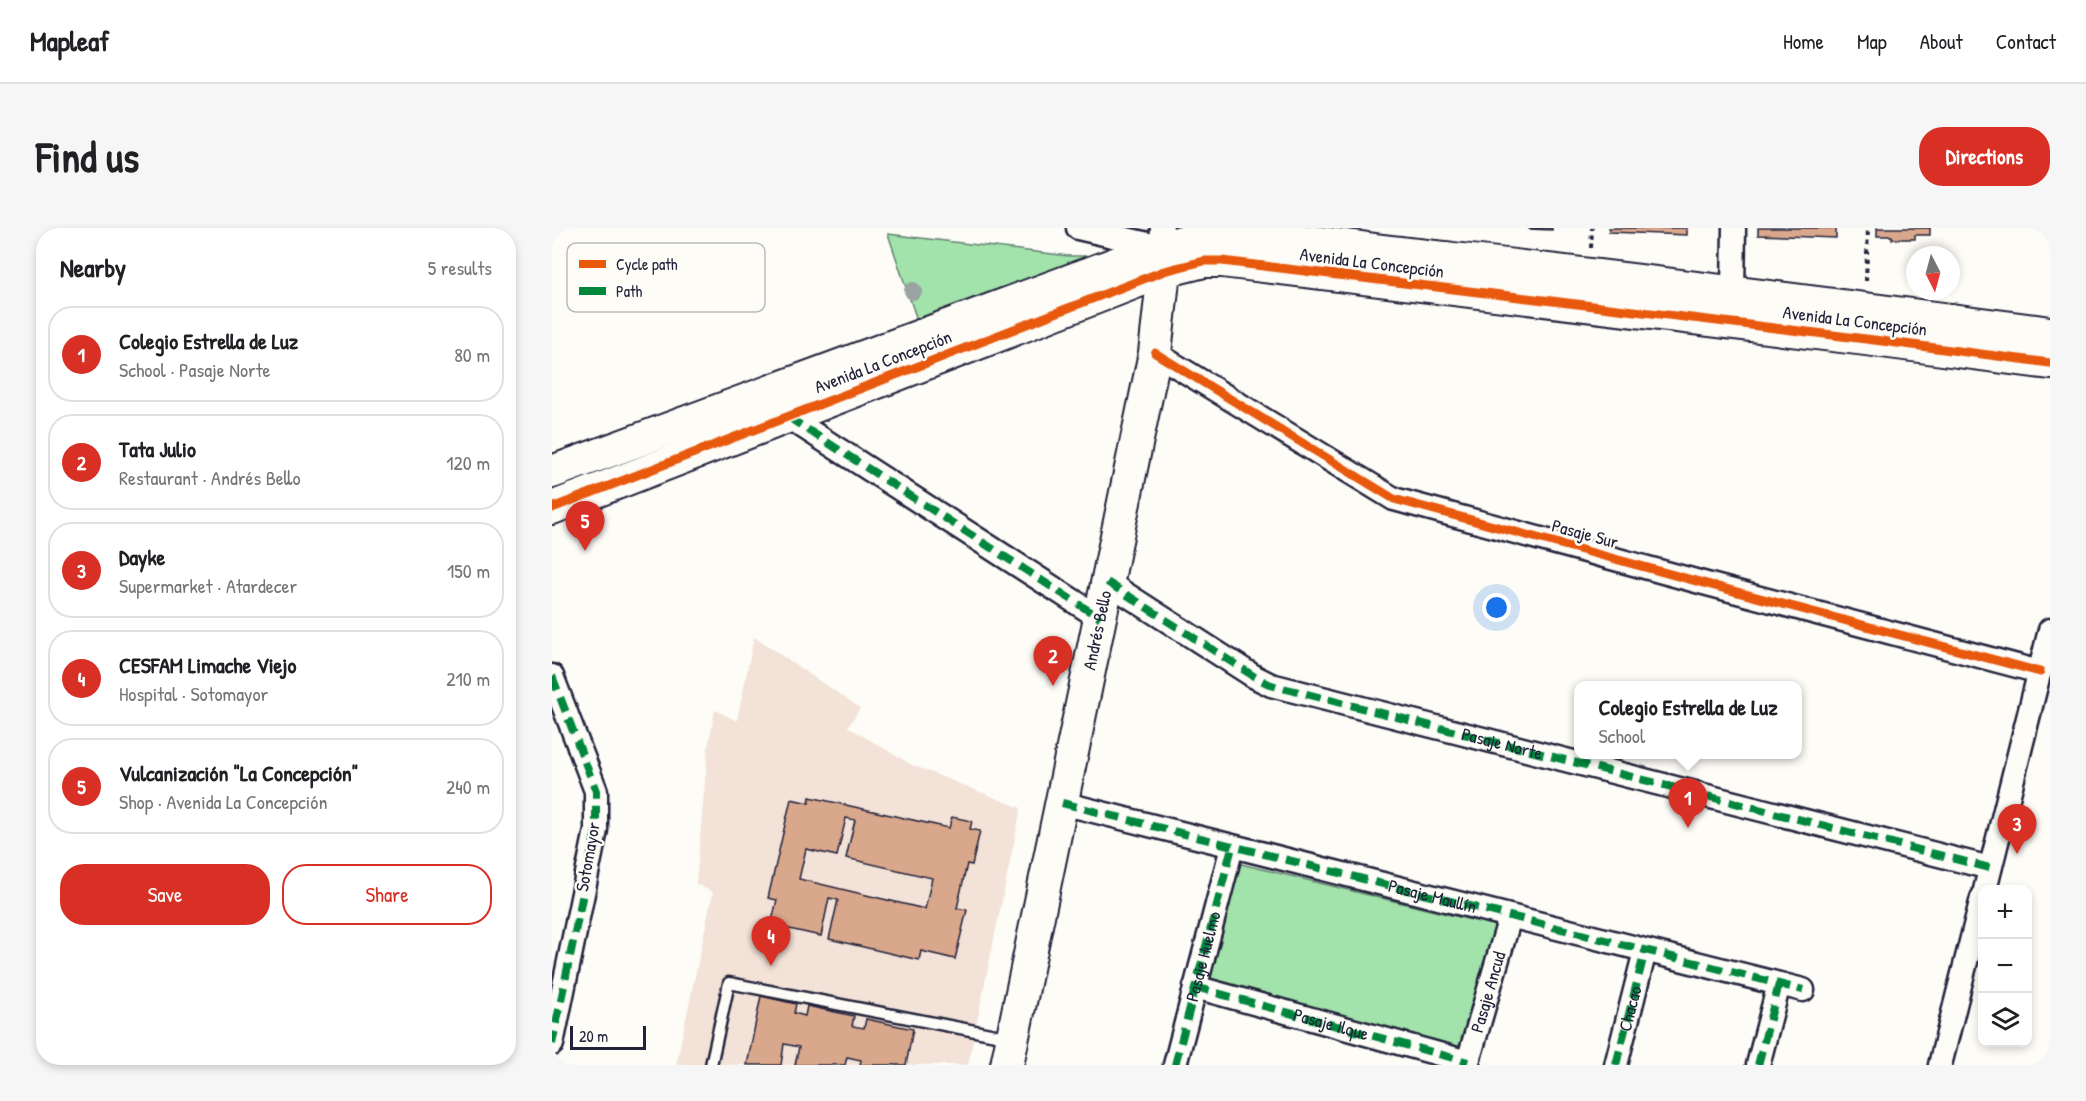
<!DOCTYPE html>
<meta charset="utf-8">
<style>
body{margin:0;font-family:"Patrick Hand",sans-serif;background:#f6f6f6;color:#202124}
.controls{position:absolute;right:18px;bottom:18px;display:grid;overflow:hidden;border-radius:12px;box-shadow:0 3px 9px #0003}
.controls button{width:54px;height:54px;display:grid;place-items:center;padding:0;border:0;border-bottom:2px solid #e0e0e0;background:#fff;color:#202124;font:30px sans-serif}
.compass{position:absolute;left:1354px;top:18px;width:54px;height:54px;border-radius:50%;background:#fff;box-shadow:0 3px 9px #0003;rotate:174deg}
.scale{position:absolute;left:18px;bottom:15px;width:76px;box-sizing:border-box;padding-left:6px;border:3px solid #22223b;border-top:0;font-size:16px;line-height:21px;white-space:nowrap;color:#22223b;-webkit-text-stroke:4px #fdfcf7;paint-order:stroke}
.you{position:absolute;left:945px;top:380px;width:21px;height:21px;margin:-15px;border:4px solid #fff;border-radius:50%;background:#1a73e8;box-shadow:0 0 0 9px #1a73e833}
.badge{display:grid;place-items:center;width:39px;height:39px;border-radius:50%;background:#d93025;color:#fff;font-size:20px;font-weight:700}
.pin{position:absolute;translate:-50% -50px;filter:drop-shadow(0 2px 3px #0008)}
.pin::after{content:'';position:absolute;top:32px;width:21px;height:18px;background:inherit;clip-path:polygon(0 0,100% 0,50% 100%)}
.popup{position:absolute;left:1022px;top:453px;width:228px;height:78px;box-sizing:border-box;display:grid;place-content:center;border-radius:12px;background:#fff;filter:drop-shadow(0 2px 4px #0005);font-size:20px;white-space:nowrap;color:#757577}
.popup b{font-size:22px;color:#202124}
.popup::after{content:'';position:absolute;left:50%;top:100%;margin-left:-12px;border:12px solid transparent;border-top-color:#fff}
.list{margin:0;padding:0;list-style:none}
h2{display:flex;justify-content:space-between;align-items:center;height:78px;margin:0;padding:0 24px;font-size:26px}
h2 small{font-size:20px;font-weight:400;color:#757577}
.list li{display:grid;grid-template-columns:39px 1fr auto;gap:18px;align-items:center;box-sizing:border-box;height:96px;margin:0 12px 12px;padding:0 12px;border:2px solid #e0e0e0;border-radius:24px}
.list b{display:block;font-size:22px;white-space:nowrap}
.list p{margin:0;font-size:20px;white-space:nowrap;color:#757577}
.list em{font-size:20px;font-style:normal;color:#757577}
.actions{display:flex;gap:12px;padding:18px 24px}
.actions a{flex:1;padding:14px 0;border:2px solid #d93025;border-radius:24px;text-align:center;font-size:21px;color:#d93025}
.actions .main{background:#d93025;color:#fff}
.icon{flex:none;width:33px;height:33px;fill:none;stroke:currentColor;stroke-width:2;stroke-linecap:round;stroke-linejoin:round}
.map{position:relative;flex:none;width:1498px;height:837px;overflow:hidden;border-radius:24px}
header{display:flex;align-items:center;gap:36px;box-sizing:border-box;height:84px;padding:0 30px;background:#fff;border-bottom:2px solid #e0e0e0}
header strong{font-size:28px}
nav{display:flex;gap:33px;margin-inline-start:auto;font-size:21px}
.intro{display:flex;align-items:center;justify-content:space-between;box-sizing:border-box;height:144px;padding:0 36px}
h1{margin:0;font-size:42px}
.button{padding:15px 27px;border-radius:24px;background:#d93025;color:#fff;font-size:21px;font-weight:700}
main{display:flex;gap:36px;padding:0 36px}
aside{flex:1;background:#fff;border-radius:24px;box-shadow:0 3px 9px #0003}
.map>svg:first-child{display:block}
.built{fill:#f2e2d7}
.green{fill:#a2e2ab;stroke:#628273;stroke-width:1.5}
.building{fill:#d9a78c;stroke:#22223b;stroke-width:1.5;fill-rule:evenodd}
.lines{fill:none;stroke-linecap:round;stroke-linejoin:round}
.lane-casing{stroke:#22223b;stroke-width:15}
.street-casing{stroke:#22223b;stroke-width:27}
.secondary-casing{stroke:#22223b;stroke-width:36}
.path{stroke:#22223b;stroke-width:4;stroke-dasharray:4.5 4.5;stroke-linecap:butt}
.lane{stroke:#fdfcf7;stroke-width:10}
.street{stroke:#fdfcf7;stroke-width:22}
.secondary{stroke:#fdfcf7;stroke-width:32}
.quiet{stroke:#00873e;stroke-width:8;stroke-dasharray:15 8;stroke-linecap:butt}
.cycleway-casing{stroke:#fdfcf7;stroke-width:13}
.cycleway{stroke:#e8590c;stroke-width:9}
.tree{fill:#99a4a2}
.labels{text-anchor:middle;stroke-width:5;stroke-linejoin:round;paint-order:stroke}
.street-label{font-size:18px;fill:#22223b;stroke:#fdfcf7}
.key{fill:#fdfcf7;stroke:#bbbbbf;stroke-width:1.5}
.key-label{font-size:16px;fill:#22223b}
</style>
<header>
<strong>Mapleaf</strong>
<nav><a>Home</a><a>Map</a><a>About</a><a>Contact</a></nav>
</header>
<div class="intro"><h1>Find us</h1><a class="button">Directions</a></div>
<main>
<aside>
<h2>Nearby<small>5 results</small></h2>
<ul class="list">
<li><span class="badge">1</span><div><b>Colegio Estrella de Luz</b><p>School · Pasaje Norte</p></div><em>80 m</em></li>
<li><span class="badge">2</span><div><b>Tata Julio</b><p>Restaurant · Andrés Bello</p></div><em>120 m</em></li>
<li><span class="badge">3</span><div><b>Dayke</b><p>Supermarket · Atardecer</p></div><em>150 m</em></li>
<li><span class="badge">4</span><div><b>CESFAM Limache Viejo</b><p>Hospital · Sotomayor</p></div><em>210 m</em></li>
<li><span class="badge">5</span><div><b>Vulcanización &quot;La Concepción&quot;</b><p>Shop · Avenida La Concepción</p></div><em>240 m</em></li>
</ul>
<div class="actions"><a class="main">Save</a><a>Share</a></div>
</aside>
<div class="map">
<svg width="1498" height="837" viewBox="0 0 1498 837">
<rect width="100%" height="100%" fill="#fdfcf7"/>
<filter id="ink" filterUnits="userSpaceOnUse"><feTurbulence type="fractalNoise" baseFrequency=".0167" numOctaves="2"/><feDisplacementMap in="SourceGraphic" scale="12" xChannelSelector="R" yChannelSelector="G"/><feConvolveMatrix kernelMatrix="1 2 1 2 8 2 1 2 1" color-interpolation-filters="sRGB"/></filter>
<g filter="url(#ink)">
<path class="built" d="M202 409 308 480 296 499 360 537 469 580 416 837H124L161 664 144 656 156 519 163 482 185 493Z"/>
<path class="green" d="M336 6 517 28H554L365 92Z
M685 635 948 699 914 823 655 753Z"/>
<path class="building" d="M977 0H1000V2L977 1Z
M1057 0H1135V7L1057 4Z
M1206 0H1284V10L1206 7Z
M1325 0H1378V7H1363V11H1340V8H1325Z
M258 569 397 600 400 589 420 593 418 601 428 603 420 637 415 636 405 680 415 682 403 731 369 723 367 732 277 711 286 672 277 670 269 708 219 697 225 672 216 670 239 571 257 575ZM294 590 303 592 294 630 380 650 373 681 247 651 254 621 285 628Z
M209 768 244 776 242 785 253 788 255 778 302 788 300 798 312 800 314 791 361 801 354 837H308L309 832 295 829 293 837H243L247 819 232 816 229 837H195Z"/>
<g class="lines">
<defs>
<path id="lane" d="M159 837 177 755 459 810"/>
<g id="street">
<path d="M526 0 609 19 610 0"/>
<path d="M1181 64 1182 0"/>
<path d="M603 125 842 271 1155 356 1488 444"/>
<path d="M236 189 548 390"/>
<path d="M555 354 703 449 719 457 1438 640"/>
<path d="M0 448 44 563V602L0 816"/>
<path id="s1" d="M510 575 1251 762"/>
<path d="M1433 662 1498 402"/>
<path id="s2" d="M643 759 916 834"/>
<path d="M623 837 680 619"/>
<path id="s3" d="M915 837 958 689"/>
<path id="s4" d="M1064 837 1093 723"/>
<path d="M1206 837 1227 756"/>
<path d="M1388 837 1430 670"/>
</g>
<g id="secondary">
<path d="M0 244 609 19C672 2 738 11 802 19 835 24 868 27 901 31 1100 53 1299 79 1498 105"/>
<path d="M0 280 612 43 652 33H670L1322 112 1498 135"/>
<path id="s5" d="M455 837 603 125 612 43 610 26"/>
</g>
</defs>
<use href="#lane" class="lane-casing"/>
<use href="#street" class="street-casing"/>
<use href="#secondary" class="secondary-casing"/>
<path class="path" d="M1039 20 1040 0
M1314 53 1316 0"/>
<use href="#lane" class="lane"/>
<use href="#street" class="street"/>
<use href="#secondary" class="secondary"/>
<g class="quiet">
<path d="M236 189 548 390"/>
<path id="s6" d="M555 354 703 449 719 457 1438 640"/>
<path d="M0 448 44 563V602L0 816"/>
<path d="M510 575 1251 762"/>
<path d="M643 759 916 834"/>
<path id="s7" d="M623 837 680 619"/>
<path d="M1064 837 1093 723"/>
<path d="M1206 837 1227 756"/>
</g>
<defs>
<path id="cycleway" d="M603 125 842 271 1155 356 1488 444
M0 280 612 43 652 33H670L1322 112 1498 135"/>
</defs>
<use href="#cycleway" class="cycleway-casing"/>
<use href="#cycleway" class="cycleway"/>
</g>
<circle class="tree" cx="361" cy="63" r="9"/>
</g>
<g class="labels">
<g class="street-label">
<text transform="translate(820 35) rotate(7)" y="6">Avenida La Concepción</text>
<text transform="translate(1303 93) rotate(7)" y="6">Avenida La Concepción</text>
<text transform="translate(331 134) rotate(-21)" y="6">Avenida La Concepción</text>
<text transform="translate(1033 306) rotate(15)" y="6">Pasaje Sur</text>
<text dy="6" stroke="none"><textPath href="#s5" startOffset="444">Andrés Bello</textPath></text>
<text dy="6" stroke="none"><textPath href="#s6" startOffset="432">Pasaje Norte</textPath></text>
<text transform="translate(36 629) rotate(-80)" y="6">Sotomayor</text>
<text dy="6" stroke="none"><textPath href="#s1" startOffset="382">Pasaje Maullín</textPath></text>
<text dy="6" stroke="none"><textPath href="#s7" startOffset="112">Pasaje Huelmo</textPath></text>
<text dy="6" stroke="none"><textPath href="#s3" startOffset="76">Pasaje Ancud</textPath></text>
<text dy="6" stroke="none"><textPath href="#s4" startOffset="58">Chacao</textPath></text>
<text dy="6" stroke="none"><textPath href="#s2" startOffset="141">Pasaje Ilque</textPath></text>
</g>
</g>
<rect x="15" y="15" width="198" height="69" rx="9" class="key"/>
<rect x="27" y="32" width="27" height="8" fill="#e8590c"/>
<rect x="27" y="59" width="27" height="8" fill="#00873e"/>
<g class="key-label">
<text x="64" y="42">Cycle path</text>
<text x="64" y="69">Path</text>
</g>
</svg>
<div class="controls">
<button>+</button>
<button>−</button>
<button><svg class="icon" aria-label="layers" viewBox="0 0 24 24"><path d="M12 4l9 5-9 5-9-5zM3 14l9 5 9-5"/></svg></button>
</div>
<svg class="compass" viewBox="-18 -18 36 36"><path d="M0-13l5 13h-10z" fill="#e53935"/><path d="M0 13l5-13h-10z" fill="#757577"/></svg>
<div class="scale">20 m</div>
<div class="you"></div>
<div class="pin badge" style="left:1136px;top:600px">1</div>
<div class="popup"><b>Colegio Estrella de Luz</b>School</div>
<div class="pin badge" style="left:501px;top:458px">2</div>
<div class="pin badge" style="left:1465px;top:626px">3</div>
<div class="pin badge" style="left:219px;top:738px">4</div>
<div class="pin badge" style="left:33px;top:323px">5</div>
</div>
</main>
